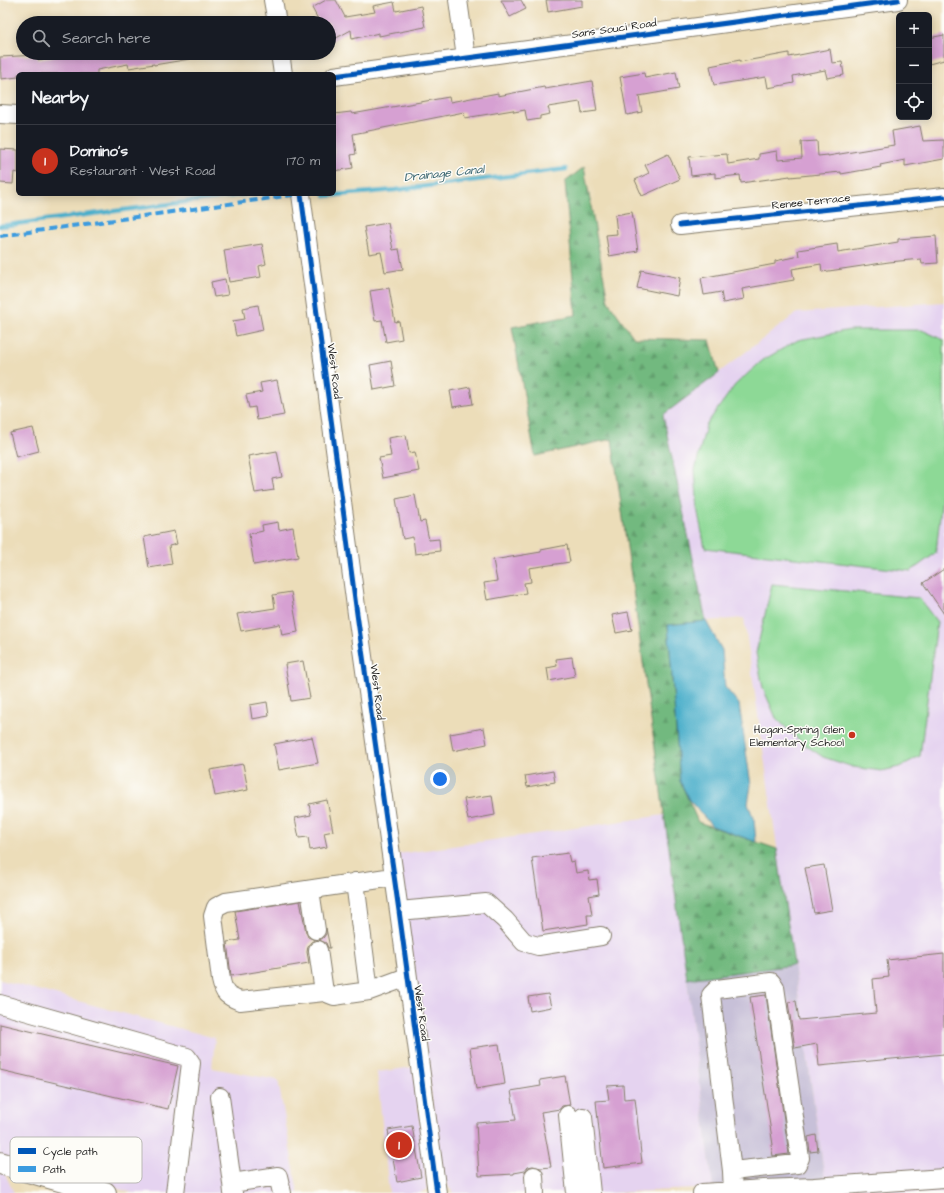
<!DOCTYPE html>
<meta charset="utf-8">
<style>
body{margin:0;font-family:"Architects Daughter",sans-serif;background:#20242c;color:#f1f3f6}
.controls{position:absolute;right:12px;top:12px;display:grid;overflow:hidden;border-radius:6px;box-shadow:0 2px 10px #0003}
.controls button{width:36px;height:36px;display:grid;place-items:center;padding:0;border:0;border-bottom:1px solid #363941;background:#171b24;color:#f1f3f6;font:20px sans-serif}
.you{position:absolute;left:440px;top:779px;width:14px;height:14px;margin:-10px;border:3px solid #fff;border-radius:50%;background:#1a73e8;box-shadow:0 0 0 6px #1a73e833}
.badge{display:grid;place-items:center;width:26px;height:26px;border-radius:50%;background:#c8321e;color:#fff;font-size:13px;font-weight:700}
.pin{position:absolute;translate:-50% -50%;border:2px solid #fff;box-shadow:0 1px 4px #0006}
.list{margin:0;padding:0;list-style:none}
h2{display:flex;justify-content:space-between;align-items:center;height:52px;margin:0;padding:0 16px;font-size:17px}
h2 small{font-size:13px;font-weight:400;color:#9ea1a6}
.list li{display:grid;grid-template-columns:26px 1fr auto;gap:12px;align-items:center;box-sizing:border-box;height:72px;padding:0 16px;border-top:1px solid #363941}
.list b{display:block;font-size:15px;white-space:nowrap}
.list p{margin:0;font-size:13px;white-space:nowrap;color:#9ea1a6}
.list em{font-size:13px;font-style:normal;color:#9ea1a6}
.icon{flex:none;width:22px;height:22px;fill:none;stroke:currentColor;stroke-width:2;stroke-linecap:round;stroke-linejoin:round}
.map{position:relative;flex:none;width:944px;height:1193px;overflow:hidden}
.search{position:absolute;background:#171b24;box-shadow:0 2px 10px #0003;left:16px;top:16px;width:320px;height:44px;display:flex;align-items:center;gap:10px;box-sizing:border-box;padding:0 14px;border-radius:22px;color:#9ea1a6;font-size:15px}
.panel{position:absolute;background:#171b24;box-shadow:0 2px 10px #0003;left:16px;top:72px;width:320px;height:124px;border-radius:6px}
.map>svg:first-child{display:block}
.built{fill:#e5d3f0}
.industrial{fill:#c7c0d8}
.grass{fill:#8dd996;stroke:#547a59}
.forest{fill:url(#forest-firs);stroke:#476a4e}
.water{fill:#4aaeca;stroke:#336573}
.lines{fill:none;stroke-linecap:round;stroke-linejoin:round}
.stream{stroke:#4aaeca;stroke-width:4.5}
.building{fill:#d6a0d2}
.minor-casing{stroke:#847c6a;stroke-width:20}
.major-casing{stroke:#847c6a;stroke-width:24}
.minor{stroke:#fff;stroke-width:18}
.major{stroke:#fff;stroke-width:22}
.quiet{stroke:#3c9bdf;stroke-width:4;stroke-dasharray:8 4;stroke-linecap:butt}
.cycleway-casing{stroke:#fdfcf7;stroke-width:8}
.cycleway{stroke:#0057b8;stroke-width:5}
.poi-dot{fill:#c8321e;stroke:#fdfcf7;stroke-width:1.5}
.labels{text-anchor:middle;stroke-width:3;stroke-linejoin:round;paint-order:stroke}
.street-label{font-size:11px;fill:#1c1c1c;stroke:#fdfcf7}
.poi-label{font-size:11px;fill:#1c1c1c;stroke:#fdfcf7;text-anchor:end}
.water-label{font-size:12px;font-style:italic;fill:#315e6a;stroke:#fdfcf7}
.key{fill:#fdfcf7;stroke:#bab9b5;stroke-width:1}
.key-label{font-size:11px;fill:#1c1c1c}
</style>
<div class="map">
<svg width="944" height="1193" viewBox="0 0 944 1193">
<defs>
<pattern id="forest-firs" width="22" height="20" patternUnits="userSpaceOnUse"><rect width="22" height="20" fill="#72b97f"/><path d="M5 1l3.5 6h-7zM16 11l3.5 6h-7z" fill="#629e6d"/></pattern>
</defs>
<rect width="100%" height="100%" fill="#fdfcf7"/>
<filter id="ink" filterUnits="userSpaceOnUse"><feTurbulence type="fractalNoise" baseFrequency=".025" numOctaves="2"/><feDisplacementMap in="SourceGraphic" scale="8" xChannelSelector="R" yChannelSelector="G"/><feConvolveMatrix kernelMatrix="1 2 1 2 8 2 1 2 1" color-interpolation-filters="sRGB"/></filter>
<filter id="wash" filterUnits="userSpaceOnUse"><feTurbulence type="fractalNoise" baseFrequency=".012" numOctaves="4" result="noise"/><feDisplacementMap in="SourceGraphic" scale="16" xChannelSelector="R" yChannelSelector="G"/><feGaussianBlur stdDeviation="0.9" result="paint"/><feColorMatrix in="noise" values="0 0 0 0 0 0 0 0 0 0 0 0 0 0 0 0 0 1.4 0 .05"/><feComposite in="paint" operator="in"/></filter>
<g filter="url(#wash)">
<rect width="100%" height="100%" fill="#ecddb9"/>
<path class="built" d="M944 302V1193H827L744 618 706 621 663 415 797 313Z
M664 815 687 979 713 1188 609 1193H453L443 1179 398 854Z
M0 980 215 1038 212 1068 278 1080 298 1193H133L0 1156Z
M414 1067 427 1189 420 1193H389L377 1072Z
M0 1171 4 1172 14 1193H0Z"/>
<path class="industrial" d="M794 965 825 1180 713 1188 687 979Z"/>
<path class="grass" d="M850 330H922L944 340V478L936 553 911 571 705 548 698 513 695 470 706 425 735 385 763 360 798 340Z
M772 584 919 598 937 622 920 756 899 767 882 771 853 767 823 757 801 742 776 718 763 688 756 653Z"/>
<path class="forest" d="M584 167 608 301 634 338 710 340 719 373 663 415 706 621 668 625 680 781 698 822 777 849 794 965 687 979 612 439 535 456 512 327 576 315 565 182Z"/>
<path class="water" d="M706 621 722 650 725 687 739 704 751 785 748 804 754 819 756 842 712 826 689 800 680 781 668 625Z"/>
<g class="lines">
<path class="stream" d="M325 196 396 190 566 169
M0 226 247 194"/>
</g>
<g id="blocks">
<path class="building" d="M326 0H336L345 17 375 12 373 6 394 2 396 11 421 6 425 27 379 36V33L352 39 351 30 329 42V23H320L312 8Z
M501 0H521L526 9 510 17Z
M546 0H582V6L548 12Z
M944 35V60L929 64V38Z
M830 49 832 63 842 62 844 75 827 78 825 70 793 76 794 83 768 88 766 77 714 85 710 66 740 60V62L789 53V57Z
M73 53H189L190 59 154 65V64L129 68 128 64 97 70V74H18V77L1 79 0 57 37 55 38 60Z
M676 72 679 89 639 96 642 112 627 115 620 77 644 73 645 78Z
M592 81 597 111 582 113 580 102 548 107 550 114 540 116V119L527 121 525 110 514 112 513 110 465 118 464 112 353 134 356 154 351 155 353 168 334 171V114L351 112 352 114 449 97 450 102 498 93V96L544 87 545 89Z
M920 126 923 141 944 140V159L905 166V160L880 165 881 167 841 174V172L790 177V176L741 183 740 175 715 178V173L691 176 689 157 727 154 728 164 759 159V154L777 151 778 160 802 158 801 142 817 141 818 156 828 155V156L894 145 892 131Z
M0 149 18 150V173L14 172 13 184 0 183Z
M668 154 680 179 642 196 635 180 649 173 645 165Z
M632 212 638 251 609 256 606 235 617 234 615 215Z
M388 223 393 250 399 249 403 269 385 272 381 252 369 254 364 227Z
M936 236 938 263 922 264 921 259 889 262 822 272 821 264 792 269 794 280 742 289 744 299 723 303 721 292 704 295 701 278 775 264V261L799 256 798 250 837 244 838 252 898 242V239Z
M262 244 266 264 259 266 261 277 229 282 224 250Z
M641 270 680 278 677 296 637 288Z
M225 279 228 295 214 297 211 282Z
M389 288 395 322 399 321 402 339 386 342 382 320 375 321 370 291Z
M258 305 263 330 236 336 233 321 245 319 243 308Z
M391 361 395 386 374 390 370 365Z
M277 380 284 415 257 420 255 407 249 408 246 395 262 392 260 383Z
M470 387 473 404 453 407 450 391Z
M33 428 39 451 16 457 10 433Z
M406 435 409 453 415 452 419 471 383 478 379 458 391 456 388 438Z
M277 451 282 477 272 479 274 490 255 493 248 456Z
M415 495 420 522 425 521 429 540 439 539 440 551 415 554 413 537 403 539 396 499Z
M278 522 279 530 293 527 298 557 254 565 249 534 263 531 262 525Z
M174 531 177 544 169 546 172 564 149 568 144 537Z
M567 545 570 562 529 568 531 582 524 583 526 593 487 600 484 583 497 581 493 560 541 552V550Z
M944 569V614L923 583Z
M291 592 298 632 282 635 280 624 241 631 237 614 275 608 273 595Z
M628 612 632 630 616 633 612 615Z
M572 657 575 676 549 681 547 668 557 666 556 659Z
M303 661 310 698 291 701 285 664Z
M267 702 269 716 252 719 250 705Z
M484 728 487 744 453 751 450 734Z
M312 737 318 763 279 770 274 744Z
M243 764 248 790 215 796 210 770Z
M553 771 555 782 527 787 525 776Z
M492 795 495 815 468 820 464 799Z
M327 800 333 831 324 833 327 847 310 850 308 837 299 838 295 818 311 815 309 804Z
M568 853 570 862 574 861 576 873 588 871 589 880 597 879 599 894 589 896 592 915H587L588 924 543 931 532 858Z
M824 865 832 910 814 913 805 868Z
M300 901 306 932 308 937 315 940 311 942 308 946 307 952 309 963 231 976 227 942 240 940 235 911Z
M326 928 330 948H328L326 943 319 940 323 938 326 934Z
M944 954V1054L819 1066 817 1044 795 1048 788 1002 796 1001 799 1020 876 1013 873 979 889 977 887 960Z
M548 994 551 1007 530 1011 528 997Z
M766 995 789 1154 773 1156 771 1145H773L750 997Z
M0 1024 178 1066 168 1109 0 1070Z
M499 1044 505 1084 476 1089 470 1048Z
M565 1076 570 1105 562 1106 560 1109 541 1112 551 1167 541 1168 533 1166 528 1167 525 1171 514 1173V1174L479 1176 476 1123 516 1120 511 1091 541 1086 540 1080Z
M623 1085 624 1099 635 1098 642 1163 603 1168 596 1101 609 1100 607 1086Z
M412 1126 421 1177 397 1182 388 1130Z
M816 1135 818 1151 810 1152 808 1137Z"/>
</g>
</g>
<g filter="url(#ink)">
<use href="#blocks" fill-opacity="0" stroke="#847c6a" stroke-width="1"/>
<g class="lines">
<defs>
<path id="minor" d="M273 0 277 23
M458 0 466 58
M280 53 283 74
M334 76 898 0
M0 114 18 115
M301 194 357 614 399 911 437 1193
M680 225 944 197
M393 877 226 902 216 907 213 916 221 980C224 994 227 996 240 1001L324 992 334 996 369 991 407 977
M355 882 369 991
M310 890 316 930
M399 911 486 903 505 920 524 942 538 946 601 936
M318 950 324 992
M0 1004 187 1057 191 1063 175 1193
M220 1097 232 1183
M568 1115 576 1193
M583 1117 591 1193
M732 1171 797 1164 800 1158 775 987 771 982 717 989 711 995 732 1171 733 1193
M534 1176 535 1193
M233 1193 232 1183 278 1176 282 1193
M702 1193 764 1189 814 1187 944 1178"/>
<path id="major" d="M0 1163 105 1193"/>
</defs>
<use href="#minor" class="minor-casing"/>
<use href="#major" class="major-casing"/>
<use href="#minor" class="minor"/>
<use href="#major" class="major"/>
<path class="quiet" d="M0 236 300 194"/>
<defs>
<path id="cycleway" d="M334 76 898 0
M301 194 357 614 399 911 437 1193
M680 225 944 197"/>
</defs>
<use href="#cycleway" class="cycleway-casing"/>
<use href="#cycleway" class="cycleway"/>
</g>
</g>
<circle class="poi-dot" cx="852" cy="735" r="4"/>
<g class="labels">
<g class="street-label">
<text transform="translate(614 28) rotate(-8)" y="4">Sans Souci Road</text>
<text transform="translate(811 201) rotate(-6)" y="4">Renee Terrace</text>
<text transform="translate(335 371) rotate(83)" y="4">West Road</text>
<text transform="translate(378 692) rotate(83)" y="4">West Road</text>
<text transform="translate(422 1013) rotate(82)" y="4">West Road</text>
</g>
<g class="poi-label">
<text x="844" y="733">Hogan-Spring Glen<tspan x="844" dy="13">Elementary School</tspan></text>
</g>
<g class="water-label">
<text transform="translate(444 173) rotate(-6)" y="4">Drainage Canal</text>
</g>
</g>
<rect x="10" y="1137" width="132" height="46" rx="6" class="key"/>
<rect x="18" y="1148" width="18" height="6" fill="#0057b8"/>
<rect x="18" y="1166" width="18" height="6" fill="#3c9bdf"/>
<g class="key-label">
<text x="43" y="1155">Cycle path</text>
<text x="43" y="1173">Path</text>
</g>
</svg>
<div class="controls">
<button>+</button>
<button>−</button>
<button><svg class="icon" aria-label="locate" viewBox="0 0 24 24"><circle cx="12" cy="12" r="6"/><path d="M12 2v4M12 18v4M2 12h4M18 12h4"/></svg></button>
</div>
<div class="you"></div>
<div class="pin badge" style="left:399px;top:1145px">1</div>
<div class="search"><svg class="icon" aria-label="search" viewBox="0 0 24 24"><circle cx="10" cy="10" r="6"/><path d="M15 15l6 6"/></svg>Search here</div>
<section class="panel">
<h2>Nearby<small></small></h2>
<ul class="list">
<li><span class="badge">1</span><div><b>Domino's</b><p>Restaurant · West Road</p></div><em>170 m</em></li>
</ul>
</section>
</div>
